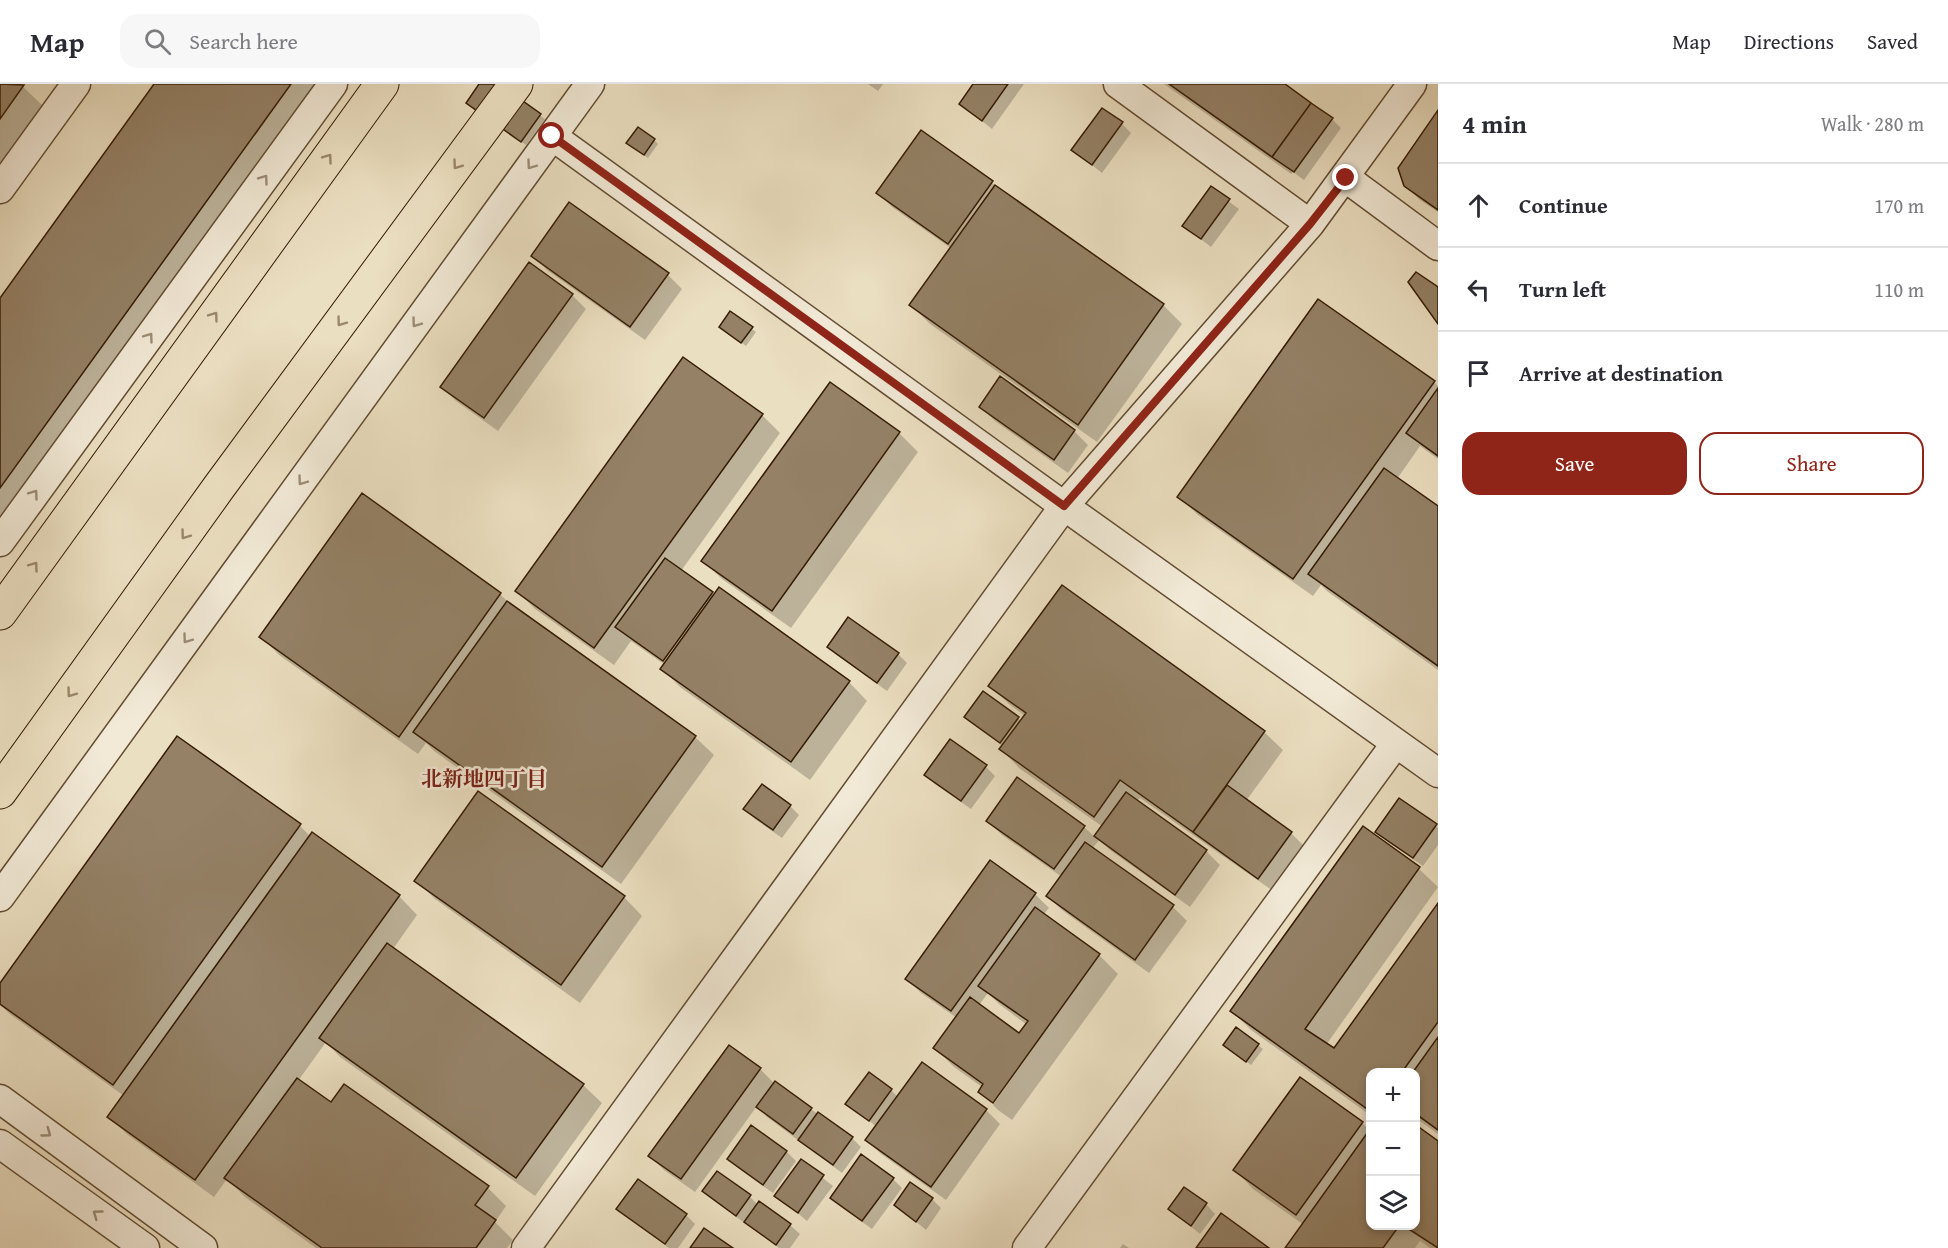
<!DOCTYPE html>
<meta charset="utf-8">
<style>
body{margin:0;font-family:"Gentium Book Plus","Noto Serif JP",serif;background:#f7f7f7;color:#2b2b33}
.controls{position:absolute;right:18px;bottom:18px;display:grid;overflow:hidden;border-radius:12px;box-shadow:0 3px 9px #0003}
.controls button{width:54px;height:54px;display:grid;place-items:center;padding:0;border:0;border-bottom:2px solid #e1e1e2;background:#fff;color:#2b2b33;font:30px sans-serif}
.stop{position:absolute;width:18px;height:18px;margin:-14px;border:4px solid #8f2418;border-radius:50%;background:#fff}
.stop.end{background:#8f2418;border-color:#fff;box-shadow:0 2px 6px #0008}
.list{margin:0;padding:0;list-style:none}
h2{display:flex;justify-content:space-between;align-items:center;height:78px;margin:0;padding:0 24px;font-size:26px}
h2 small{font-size:20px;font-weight:400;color:#7c7c81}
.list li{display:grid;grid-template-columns:39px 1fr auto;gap:18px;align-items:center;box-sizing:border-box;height:84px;padding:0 24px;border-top:2px solid #e1e1e2}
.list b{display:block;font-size:22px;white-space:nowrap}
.list em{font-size:20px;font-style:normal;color:#7c7c81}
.actions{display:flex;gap:12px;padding:18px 24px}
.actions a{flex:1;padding:14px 0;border:2px solid #8f2418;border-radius:18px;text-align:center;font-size:21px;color:#8f2418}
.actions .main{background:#8f2418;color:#fff}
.icon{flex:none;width:33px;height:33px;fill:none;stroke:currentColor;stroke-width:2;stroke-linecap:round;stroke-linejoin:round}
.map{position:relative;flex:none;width:1438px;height:1164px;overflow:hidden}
header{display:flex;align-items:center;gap:36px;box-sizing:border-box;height:84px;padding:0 30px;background:#fff;border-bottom:2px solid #e1e1e2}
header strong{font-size:28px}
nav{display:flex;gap:33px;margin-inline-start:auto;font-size:21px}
.search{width:420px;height:54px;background:#f7f7f7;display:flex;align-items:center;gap:15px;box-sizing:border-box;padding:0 21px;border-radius:18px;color:#7c7c81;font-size:22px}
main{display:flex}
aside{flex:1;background:#fff}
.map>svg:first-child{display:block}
.shadow{fill:#0003;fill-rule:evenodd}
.building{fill:#948166;stroke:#361b03;stroke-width:1.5}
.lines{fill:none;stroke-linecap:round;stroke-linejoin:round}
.minor-casing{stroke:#634c32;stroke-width:31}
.highway-casing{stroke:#361b03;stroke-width:35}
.minor{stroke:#f2ead7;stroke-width:28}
.highway{stroke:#ebdfc1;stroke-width:33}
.oneway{stroke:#9a876c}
.oneway2{stroke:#9d8d78}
.route{stroke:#8f2418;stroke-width:8}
.labels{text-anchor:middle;stroke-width:5;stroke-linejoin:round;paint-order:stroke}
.neighbourhood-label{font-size:21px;font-weight:bold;fill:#7a1f14;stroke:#f2ead7}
</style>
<header>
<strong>Map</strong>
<div class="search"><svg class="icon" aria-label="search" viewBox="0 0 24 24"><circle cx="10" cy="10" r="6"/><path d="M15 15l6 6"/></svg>Search here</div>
<nav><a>Map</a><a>Directions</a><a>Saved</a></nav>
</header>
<main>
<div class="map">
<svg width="1438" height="1164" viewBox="0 0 1438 1164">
<rect width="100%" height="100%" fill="#ebdfc1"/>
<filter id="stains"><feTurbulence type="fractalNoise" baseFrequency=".00333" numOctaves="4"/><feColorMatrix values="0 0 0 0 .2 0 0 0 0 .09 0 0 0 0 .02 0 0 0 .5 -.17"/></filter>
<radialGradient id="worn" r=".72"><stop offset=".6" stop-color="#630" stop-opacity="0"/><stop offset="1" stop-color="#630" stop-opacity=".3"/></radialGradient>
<path class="shadow" d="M0 0H20L42 21 0 79Z
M156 0H323L0 448V217Z
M481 0H497L545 35 526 61 472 23Z
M868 0H883L878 7Z
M975 0H1024L992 45 961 20Z
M1164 0H1282L1332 35 1341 44 1304 96 1293 88 1291 90Z
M1438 29V128L1420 116 1405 101 1399 84Z
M1122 40 1131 49 1102 89 1073 66Z
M654 56 658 60 648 74 632 63Z
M992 99 1163 221 1182 240 1097 358 930 240 911 221 952 165 892 123 878 109Z
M1211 104 1239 125 1211 163 1184 142Z
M533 172 668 191 682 205 645 256 547 186Z
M572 211 586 225 498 347 456 317 442 303Z
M731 229 756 248 746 262 725 247Z
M1001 295 1074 347 1088 361 1068 389 995 337 981 323Z
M1434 298 1438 302V375L1420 362 1397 395 1438 424V586L1328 508 1321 501 1313 512 1198 431 1179 412Z
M830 300 899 349 918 368 791 544 722 495 703 477Z
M762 331 780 349 681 487 715 512 849 598 867 617 810 696 680 603 662 585 665 581 631 557 614 581 535 525 517 507Z
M362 411 500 510 513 523 695 653 714 671 621 800 434 667 426 659 418 670 279 571 261 552Z
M1062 503 1264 648 1283 666 1246 717 1291 749 1305 763 1273 807 1140 714 1137 717 1206 767 1220 781 1190 823 1110 766 1099 756 1092 765 1173 823 1187 837 1149 889 1062 826 1048 812 1062 793 1002 751 988 737 1018 695 1084 743 1095 753 1103 743 1019 684 1001 665 1003 662 975 642 966 633 1018 634 1021 637 1025 632 1009 620 990 602Z
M829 563 898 570 907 579 887 607 838 572Z
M986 683 995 692 971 725 935 700 926 691Z
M1400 716 1438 744V761L1423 782 1386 757 1377 747Z
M790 722 799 731 782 754 755 735 745 725Z
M300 742 311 753 399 812 417 831 393 865 583 1001 602 1019 535 1112 340 973 326 958 298 997 331 1020 488 1104 506 1122 495 1138 513 1156 507 1164H316L245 1113 227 1095 214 1113 128 1051 109 1033 124 1012 11 931 0 921V902Z
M1363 745 1419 785 1438 803 1326 961 1334 966 1438 821V1050L1416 1034V988H1370V1031L1251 946 1232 927Z
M416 796 624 813 642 832 580 919 435 815Z
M1035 810 1049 824 1043 831 1099 871 1118 890 1012 1036 998 1026 980 1008 982 1003 954 983 935 964 957 934 921 909 907 895ZM988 909 999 920 1027 941 1020 951 979 921ZM1032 961 1034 963 993 1021 991 1019Z
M1258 961 1263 965 1251 981 1229 965Z
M760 985 775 1000 852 1054 861 1063 842 1089 767 1033 757 1022 695 1108 664 1086 650 1072Z
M1300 995 1362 1039 1370 1047V1142H1416V1043L1438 1059V1164H1430L1420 1157 1415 1164H1287L1304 1141 1253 1105 1235 1086Z
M891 1006 898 1013 986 1026 1000 1040 946 1116 881 1070 867 1056 877 1043 847 1020Z
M752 1043 787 1068 796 1077 773 1109 738 1084 729 1075Z
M801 1077 833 1102 807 1137 776 1111Z
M893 1095 902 1104 872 1145 841 1123 832 1114Z
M704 1107 750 1113 758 1121 759 1119 790 1141 800 1150 790 1164H779L747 1139 746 1140 713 1116Z
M932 1115 941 1124 926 1146 896 1121Z
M1206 1120 1215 1130 1200 1150 1170 1125Z
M618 1125 686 1131 695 1140 678 1164H669L628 1134Z
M1123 1160 1129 1164H1120Z"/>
<path class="building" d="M0 0 24 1 0 35Z
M154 0H291L0 404V214Z
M479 0H499L541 30 521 58 466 19Z
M973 0H1008L982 37 959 20Z
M1169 0H1285L1311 19 1272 73Z
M1311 19 1333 34 1294 88 1272 73Z
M1102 24 1123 38 1092 81 1071 66Z
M1438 26V126L1404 102 1398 84Z
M638 43 655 55 644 71 626 59Z
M921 46 993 97 948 160 876 109Z
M995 101 1164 220 1078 341 909 221Z
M1211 102 1230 115 1201 155 1182 142Z
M569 118 669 189 630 243 531 172Z
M529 178 573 210 484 334 440 303Z
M1416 188 1438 203V240L1408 198Z
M1318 215 1435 297 1293 495 1177 413Z
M730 227 753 243 741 259 719 243Z
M683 273 763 330 594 564 515 507Z
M1000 292 1075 346 1054 376 979 323Z
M830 298 900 348 772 527 701 477Z
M1438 304V372L1406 349Z
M1384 384 1438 422V582L1308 490Z
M362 409 501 509 399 653 259 553Z
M665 474 713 508 663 577 615 543Z
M1062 501 1265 647 1193 748 1120 696 1094 733 999 665 1026 629 988 602Z
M719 503 850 597 791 678 660 585Z
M507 517 696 652 602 783 413 648Z
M848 533 899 569 877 599 827 563Z
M983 607 1019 633 1000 659 964 633Z
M177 652 301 740 113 1001 0 920V899Z
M950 655 987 681 961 717 924 691Z
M1017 693 1085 742 1054 785 986 737Z
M762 700 791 721 773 746 743 725Z
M1227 701 1292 748 1258 795 1193 748Z
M478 707 625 812 561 901 414 797Z
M1126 708 1207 766 1175 811 1094 752Z
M1399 714 1437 740 1413 774 1375 748Z
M1363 742 1420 783 1305 945 1334 964 1438 819V938L1402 988H1370V1027L1230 927Z
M312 748 400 811 195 1096 107 1033Z
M1085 758 1174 821 1135 876 1046 812Z
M990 776 1036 809 951 927 905 895Z
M1035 823 1100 870 993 1019 978 1008 983 1000 933 964 970 913 1019 949 1028 937 978 902Z
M387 859 584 1000 516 1094 319 954Z
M1236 943 1259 960 1246 978 1223 961Z
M1438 953V1046L1416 1030V988H1413Z
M729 961 761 984 681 1095 648 1072Z
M922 978 987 1025 931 1103 865 1056Z
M869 988 892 1005 869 1037 845 1020Z
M1300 993 1363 1038 1296 1131 1233 1086Z
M297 994 331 1018 344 1000 489 1102 475 1121 496 1136 476 1164H322L224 1094Z
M775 997 812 1024 793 1050 756 1023Z
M818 1028 853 1053 833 1081 798 1056Z
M751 1041 787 1067 763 1101 727 1075Z
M1416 1041 1438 1057V1164L1404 1142H1416Z
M1370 1045V1142H1399L1383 1164H1285Z
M861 1070 894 1094 862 1137 830 1114Z
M801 1075 824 1091 798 1129 774 1112Z
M717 1087 751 1111 736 1132 702 1107Z
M638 1095 687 1130 665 1160 616 1125Z
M910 1098 933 1114 916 1138 894 1121Z
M1184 1103 1207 1119 1191 1142 1168 1125Z
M759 1117 791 1140 776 1161 744 1138Z
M1221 1129 1269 1164H1196Z
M704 1144 733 1164H690Z"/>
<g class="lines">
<defs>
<path id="minor" d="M1118 0 1310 140
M552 52 1064 422 1438 689
M1346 94 1438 162
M0 105 76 0
M0 458 333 0
M0 813 590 0
M0 1015 203 1164
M0 1060 145 1164
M526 1164 1064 422 1310 140 1412 0
M1027 1164 1396 659"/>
<path id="highway" d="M0 529 382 0
M0 708 219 403 516 0"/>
</defs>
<use href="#minor" class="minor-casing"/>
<use href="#highway" class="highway-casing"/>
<use href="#minor" class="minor"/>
<use href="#highway" class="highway"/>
</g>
<defs><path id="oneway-chevron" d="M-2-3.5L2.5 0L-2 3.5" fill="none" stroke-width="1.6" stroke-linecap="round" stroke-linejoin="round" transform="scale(1.5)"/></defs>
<g class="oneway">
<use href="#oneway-chevron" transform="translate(328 74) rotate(-54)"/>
<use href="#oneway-chevron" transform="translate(457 81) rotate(126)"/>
<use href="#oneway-chevron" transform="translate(214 232) rotate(-54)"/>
<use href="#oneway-chevron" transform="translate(341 238) rotate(126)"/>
<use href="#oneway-chevron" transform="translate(185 451) rotate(126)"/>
<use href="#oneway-chevron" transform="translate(34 482) rotate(-54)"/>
<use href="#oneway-chevron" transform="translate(71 609) rotate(126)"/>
</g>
<g class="oneway2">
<use href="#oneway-chevron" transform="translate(531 81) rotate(126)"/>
<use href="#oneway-chevron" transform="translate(264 95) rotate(-54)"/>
<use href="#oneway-chevron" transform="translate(416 239) rotate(126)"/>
<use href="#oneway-chevron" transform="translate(149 253) rotate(-54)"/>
<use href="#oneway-chevron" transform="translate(302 397) rotate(126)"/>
<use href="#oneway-chevron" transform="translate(34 410) rotate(-54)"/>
<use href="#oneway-chevron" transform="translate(187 555) rotate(126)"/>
<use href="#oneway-chevron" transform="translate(47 1049) rotate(36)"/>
<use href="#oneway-chevron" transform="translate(97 1130) rotate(-144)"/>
</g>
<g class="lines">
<path class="route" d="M552 52 1064 422 1310 140 1346 94"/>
</g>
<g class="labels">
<g class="neighbourhood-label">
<text x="484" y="702">北新地四丁目</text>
</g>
</g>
<rect width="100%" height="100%" filter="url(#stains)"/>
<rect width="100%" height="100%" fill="url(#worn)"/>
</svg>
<div class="controls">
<button>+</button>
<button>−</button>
<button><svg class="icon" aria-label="layers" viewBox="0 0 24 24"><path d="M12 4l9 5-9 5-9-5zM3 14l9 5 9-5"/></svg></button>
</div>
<div class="stop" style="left:552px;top:52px"></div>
<div class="stop end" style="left:1346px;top:94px"></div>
</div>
<aside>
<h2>4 min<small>Walk · 280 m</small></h2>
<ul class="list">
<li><svg class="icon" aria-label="ahead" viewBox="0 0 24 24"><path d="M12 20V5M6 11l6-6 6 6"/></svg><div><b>Continue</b></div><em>170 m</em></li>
<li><svg class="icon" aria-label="left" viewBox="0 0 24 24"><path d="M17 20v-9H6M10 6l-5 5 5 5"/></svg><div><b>Turn left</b></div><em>110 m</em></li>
<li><svg class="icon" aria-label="arrive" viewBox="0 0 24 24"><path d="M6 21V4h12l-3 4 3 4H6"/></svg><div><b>Arrive at destination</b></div></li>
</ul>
<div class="actions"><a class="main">Save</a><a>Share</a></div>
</aside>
</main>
